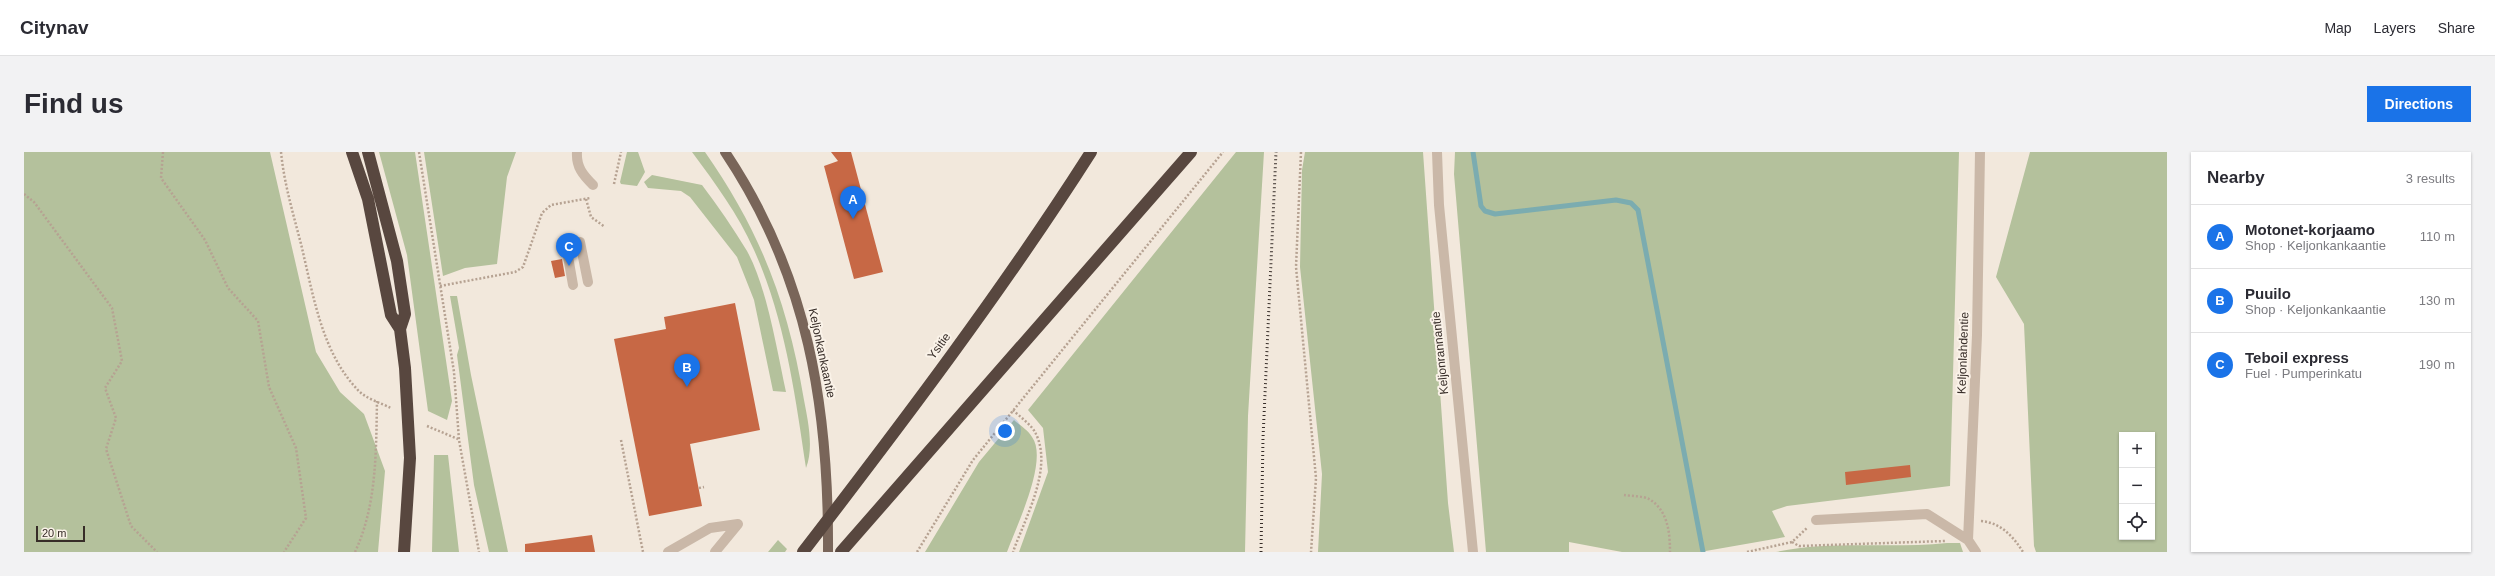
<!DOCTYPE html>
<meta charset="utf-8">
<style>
body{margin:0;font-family:Helvetica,sans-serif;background:#f2f2f3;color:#2b2b33}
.controls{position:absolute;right:12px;bottom:12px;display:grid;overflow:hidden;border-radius:0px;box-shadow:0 1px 3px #0004}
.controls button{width:36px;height:36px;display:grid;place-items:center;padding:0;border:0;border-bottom:1px solid #e1e1e2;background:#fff;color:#2b2b33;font:20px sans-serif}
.scale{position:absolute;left:12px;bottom:10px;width:49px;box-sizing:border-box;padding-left:4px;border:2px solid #372d28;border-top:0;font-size:11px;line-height:14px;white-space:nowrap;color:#372d28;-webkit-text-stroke:3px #faf2e8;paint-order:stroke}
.you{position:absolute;left:981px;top:279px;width:14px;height:14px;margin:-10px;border:3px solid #fff;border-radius:50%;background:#1a73e8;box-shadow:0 0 0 6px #1a73e833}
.badge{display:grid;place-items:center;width:26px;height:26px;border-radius:50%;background:#1a73e8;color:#fff;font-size:13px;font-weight:700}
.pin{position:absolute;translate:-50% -33px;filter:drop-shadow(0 1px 2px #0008)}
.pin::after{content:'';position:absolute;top:21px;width:14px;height:12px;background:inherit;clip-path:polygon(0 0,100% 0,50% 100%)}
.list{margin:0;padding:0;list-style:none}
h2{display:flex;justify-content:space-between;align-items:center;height:52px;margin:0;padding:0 16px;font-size:17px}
h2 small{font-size:13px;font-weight:400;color:#7c7c81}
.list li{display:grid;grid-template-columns:26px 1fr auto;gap:12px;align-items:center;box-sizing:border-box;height:64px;padding:0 16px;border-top:1px solid #e1e1e2}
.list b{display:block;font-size:15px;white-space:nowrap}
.list p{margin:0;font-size:13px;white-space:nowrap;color:#7c7c81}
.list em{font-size:13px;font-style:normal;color:#7c7c81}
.icon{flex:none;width:22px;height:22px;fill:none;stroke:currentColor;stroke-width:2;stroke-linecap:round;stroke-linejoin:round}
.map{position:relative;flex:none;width:2143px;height:400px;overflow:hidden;border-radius:0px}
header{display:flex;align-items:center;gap:24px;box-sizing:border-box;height:56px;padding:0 20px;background:#fff;border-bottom:1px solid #e1e1e2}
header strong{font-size:19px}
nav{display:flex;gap:22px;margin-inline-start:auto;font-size:14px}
.intro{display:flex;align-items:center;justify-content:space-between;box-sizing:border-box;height:96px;padding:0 24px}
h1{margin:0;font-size:28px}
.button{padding:10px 18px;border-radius:0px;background:#1a73e8;color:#fff;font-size:14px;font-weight:700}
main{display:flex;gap:24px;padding:0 24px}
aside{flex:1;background:#fff;border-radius:0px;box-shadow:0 1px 3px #0004}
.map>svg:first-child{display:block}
.green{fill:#b4c19c;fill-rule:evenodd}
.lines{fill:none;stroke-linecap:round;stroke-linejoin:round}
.stream{stroke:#7bacb0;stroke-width:5}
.building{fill:#c76845}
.path{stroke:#b6a292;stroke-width:2.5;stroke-dasharray:2 2;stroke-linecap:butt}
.minor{stroke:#cab8a8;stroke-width:10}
.major{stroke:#796559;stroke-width:10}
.highway{stroke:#58473f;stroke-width:12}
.rail{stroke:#372d28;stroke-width:3;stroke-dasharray:1 3;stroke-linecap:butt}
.labels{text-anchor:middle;stroke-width:4;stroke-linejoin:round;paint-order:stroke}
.street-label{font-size:12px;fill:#372d28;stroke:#faf2e8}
</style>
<header>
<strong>Citynav</strong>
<nav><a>Map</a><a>Layers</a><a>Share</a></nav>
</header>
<div class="intro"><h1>Find us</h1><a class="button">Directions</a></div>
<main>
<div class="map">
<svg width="2143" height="400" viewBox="0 0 2143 400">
<rect width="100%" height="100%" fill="#f2e8dc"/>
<path class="green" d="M0 0H246L292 200 316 240 340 262 361 319 354 400H0Z
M355 0H391L428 249 423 268 404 259 383 103Z
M400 0H492L483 25 473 112 441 116 419 124Z
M603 0H614L621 20 613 34 597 32 596 30Z
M668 0H681C737 80 764 152 780 248 784 269 790 296 782 316 771 242 761 167 730 98 714 62 691 31 668 0Z
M1212 0H1240L1224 264 1221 400H995L1024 320 1019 276 1004 258Z
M1281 0H1399L1424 351 1430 400H1294L1298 322 1276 115 1278 18Z
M1431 0H1935L1926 334 1763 354 1748 359 1761 385 1676 400H1598L1545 390V400H1462L1430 22Z
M2006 0H2143V400H2012L2010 394 2000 172 1972 125ZM2098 283H2128V385H2098Z
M628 23 678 33C694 54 709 76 723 99 743 135 753 199 762 240L749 239 730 148 713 105 666 45 657 39 624 36 620 30Z
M426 144H433L447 223 484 400H465L450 333 433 203 435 196Z
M990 268C995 273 1004 278 1008 285 1025 308 992 375 983 400H901L955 310Z
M410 303H424L435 400H408Z
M754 388 763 397 761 400H744Z
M1923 391H1936L1939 400H1752C1807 388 1866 397 1923 391Z"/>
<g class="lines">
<path class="stream" d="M1449 0 1457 54 1461 59 1471 62 1592 48 1607 51 1614 58 1679 400"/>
</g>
<path class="building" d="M807 0H827L859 120 830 127 800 14 814 9Z
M538 107 541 124 531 126 527 109Z
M711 151 736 278 666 292 678 354 625 364 590 187 642 177 640 165Z
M1886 313 1887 325 1822 333 1821 320Z
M568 383 571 400H501V392Z"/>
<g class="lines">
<path class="path" d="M139 0 137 26 181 88 204 136 234 169 245 235 272 296 282 366 260 400
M257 0C260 31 269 61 277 92 289 141 297 199 333 237 340 246 357 251 367 256
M395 0 430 220 435 288 455 400
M1277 0 1272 115 1292 326 1287 400
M590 32 597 0
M0 42 10 50 88 156 98 209 81 236 92 266 82 297 107 374 133 400
M562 47 567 65 581 75
M416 134 491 120 499 115 518 61 527 53 566 46
M989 258C996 265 1008 273 1012 282 1029 317 1001 366 989 400
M403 274 434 287
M597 288 619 400
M675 336 680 335
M1600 343C1607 344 1619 344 1625 347 1644 358 1646 381 1646 400
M1957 369C1977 371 1989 384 1999 400
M1768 390 1775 394 1921 389
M331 400C353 353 352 299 353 249
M893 400 949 308 1199 0
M1723 400 1768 390 1783 376"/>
<path class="minor" d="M553 0C552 15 559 23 569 33
M1413 0 1415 53 1449 400
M556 90 564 130
M542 93 549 133
M1792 368 1903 362 1944 388
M644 400 686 376 714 372
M691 400 714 372
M1952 400 1944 388 1953 183 1956 0"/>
<path class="major" d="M701 0C784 124 805 254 804 400"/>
<path class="highway" d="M328 0 344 47 367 163 376 177
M344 0 373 109 381 162 376 177 381 216 386 306 380 400
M779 400C879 270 979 138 1067 0
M817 400 1167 0"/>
<path class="rail" d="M1237 400 1239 286 1252 0"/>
</g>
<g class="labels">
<g class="street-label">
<text transform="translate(915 194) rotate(-54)" y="4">Ysitie</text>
<text transform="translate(798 201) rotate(78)" y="4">Keljonkankaantie</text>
<text transform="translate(1416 201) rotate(-96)" y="4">Keljonrannantie</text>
<text transform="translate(1939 201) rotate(-88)" y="4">Keljonlahdentie</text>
</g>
</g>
</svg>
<div class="controls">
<button>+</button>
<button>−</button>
<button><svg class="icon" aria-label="locate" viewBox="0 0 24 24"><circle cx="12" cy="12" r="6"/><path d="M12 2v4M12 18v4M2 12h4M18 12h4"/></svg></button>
</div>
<div class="scale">20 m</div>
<div class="you"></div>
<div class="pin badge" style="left:829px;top:67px">A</div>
<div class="pin badge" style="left:663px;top:235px">B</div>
<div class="pin badge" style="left:545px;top:114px">C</div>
</div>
<aside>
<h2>Nearby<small>3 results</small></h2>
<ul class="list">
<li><span class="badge">A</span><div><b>Motonet-korjaamo</b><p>Shop · Keljonkankaantie</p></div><em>110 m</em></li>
<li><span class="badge">B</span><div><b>Puuilo</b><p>Shop · Keljonkankaantie</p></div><em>130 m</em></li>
<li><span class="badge">C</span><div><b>Teboil express</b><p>Fuel · Pumperinkatu</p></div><em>190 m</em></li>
</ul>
</aside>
</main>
